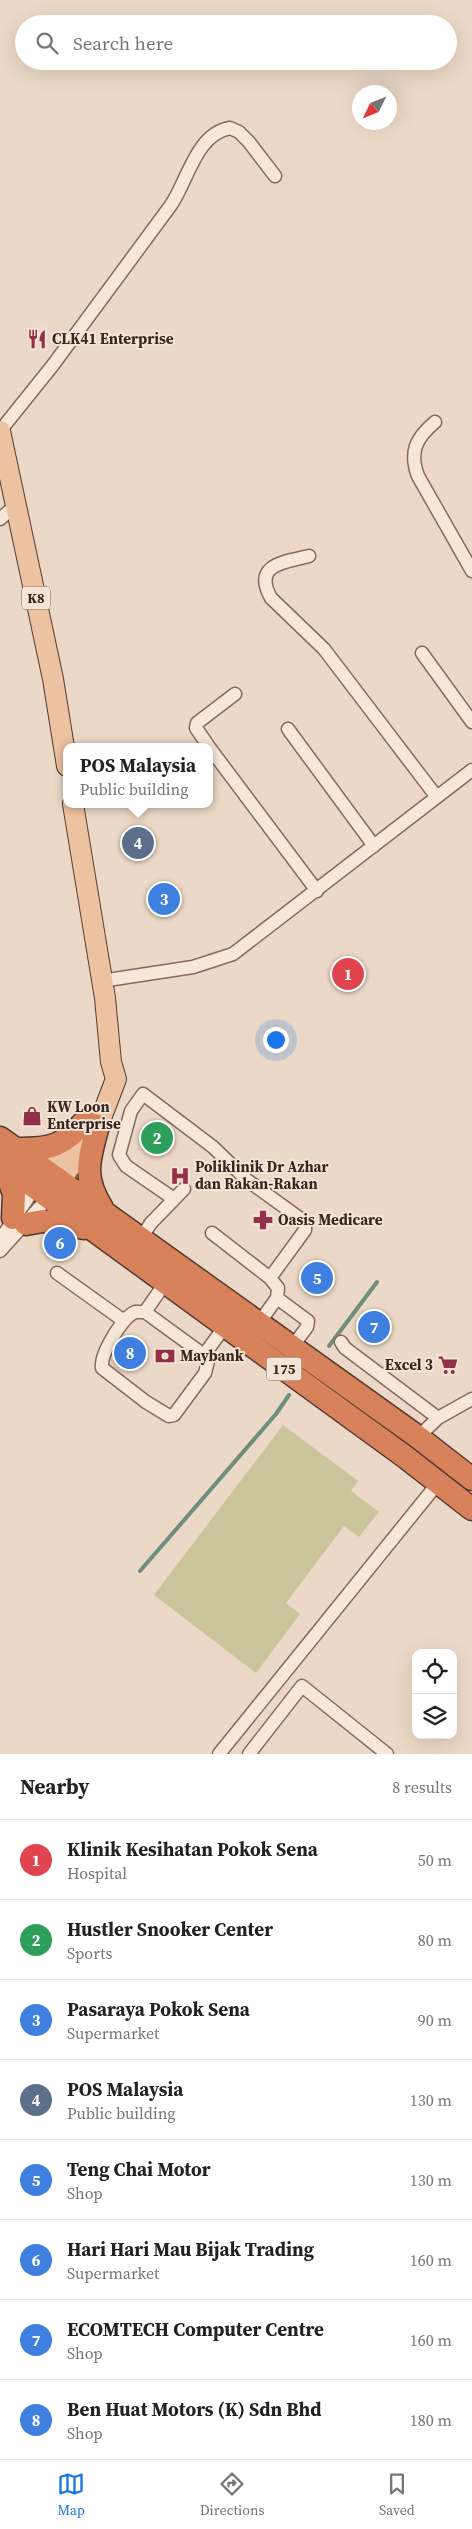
<!DOCTYPE html>
<style>
body{margin:0;font-family:"Source Serif 4",serif;background:#f2f2f2;color:#222}
.controls{position:absolute;right:15px;bottom:15px;display:grid;overflow:hidden;border-radius:10px;box-shadow:0 5px 20px #0002}
.controls button{width:45px;height:45px;display:grid;place-items:center;padding:0;border:0;border-bottom:1px solid #e0e0e0;background:#fff;color:#222;font:25px sans-serif}
.compass{position:absolute;left:352px;top:85px;width:45px;height:45px;border-radius:50%;background:#fff;box-shadow:0 5px 20px #0002;rotate:227deg}
.you{position:absolute;left:275px;top:1039px;width:18px;height:18px;margin:-12px;border:4px solid #fff;border-radius:50%;background:#1a73e8;box-shadow:0 0 0 8px #1a73e833}
.badge{display:grid;place-items:center;width:32px;height:32px;border-radius:50%;background:#1a73e8;color:#fff;font-size:16px;font-weight:700}
.pin{position:absolute;translate:-50% -50%;border:2px solid #fff;box-shadow:0 1px 5px #0006}
.popup{position:absolute;left:63px;top:743px;width:150px;height:65px;box-sizing:border-box;display:grid;place-content:center;border-radius:10px;background:#fff;filter:drop-shadow(0 1px 4px #0005);font-size:16px;white-space:nowrap;color:#767676}
.popup b{font-size:19px;color:#222}
.popup::after{content:'';position:absolute;left:50%;top:100%;margin-left:-10px;border:10px solid transparent;border-top-color:#fff}
.list{margin:0;padding:0;list-style:none}
h2{display:flex;justify-content:space-between;align-items:center;height:65px;margin:0;padding:0 20px;font-size:21px}
h2 small{font-size:16px;font-weight:400;color:#767676}
.list li{display:grid;grid-template-columns:32px 1fr auto;gap:15px;align-items:center;box-sizing:border-box;height:80px;padding:0 20px;border-top:1px solid #e0e0e0}
.list b{display:block;font-size:19px;white-space:nowrap}
.list p{margin:0;font-size:16px;white-space:nowrap;color:#767676}
.list em{font-size:16px;font-style:normal;color:#767676}
.icon{flex:none;width:28px;height:28px;fill:none;stroke:currentColor;stroke-width:2;stroke-linecap:round;stroke-linejoin:round}
.map{position:relative;flex:none;width:472px;height:1754px;overflow:hidden}
.search{position:absolute;background:#fff;box-shadow:0 5px 20px #0002;left:15px;right:15px;top:15px;height:55px;display:flex;align-items:center;gap:12px;box-sizing:border-box;padding:0 18px;border-radius:28px;color:#767676;font-size:19px}
.sheet{height:705px;background:#fff}
nav{display:flex;justify-content:space-around;align-items:center;box-sizing:border-box;height:70px;border-top:1px solid #e0e0e0;background:#fff;font-size:14px;color:#767676}
nav a{display:grid;justify-items:center;gap:2px}
nav .on{color:#1a73e8}
.map>svg:first-child{display:block}
.green{fill:#cac49a}
.lines{fill:none;stroke-linecap:round;stroke-linejoin:round}
.stream{stroke:#6e8e7e;stroke-width:4}
.street-casing{stroke:#87695d;stroke-width:15}
.primary-casing{stroke:#553930;stroke-width:22}
.highway-casing{stroke:#553930;stroke-width:25}
.street{stroke:#f7e7d9;stroke-width:12}
.primary{stroke:#edc2a0;stroke-width:20}
.highway{stroke:#d7825b;stroke-width:22}
.labels{text-anchor:middle;stroke-width:4;stroke-linejoin:round;paint-order:stroke}
.shield{fill:#f4e4d5;stroke:#705e56;stroke-width:1}
.shield-label{font-size:14px;font-weight:bold;fill:#382520}
.poi-label{font-size:15px;font-weight:bold;fill:#382520;stroke:#f4e4d5;text-anchor:start}
</style>
<div class="map">
<svg width="472" height="1754" viewBox="0 0 472 1754">
<rect width="100%" height="100%" fill="#ecd8c6"/>
<path class="green" d="M283 1425 358 1481 351 1491 379 1512 359 1537 344 1526 286 1603 300 1614 256 1673 154 1595Z"/>
<g class="lines">
<path class="stream" d="M329 1346 377 1282
M140 1571 276 1414 289 1395"/>
<defs>
<path id="street" d="M435 422C416 438 409 452 418 476L472 571
M0 431 53 365 171 205C188 180 196 134 230 128L239 132 249 142 275 176
M0 519 16 505
M309 556C285 562 252 564 271 598L324 649 436 796
M422 653 472 722
M288 729 374 846
M209 747 317 891
M209 747 196 728 197 723 235 694
M101 981 193 967 233 954 472 770
M174 1199 126 1166 119 1155 131 1111 143 1094 213 1147 247 1180 305 1222V1230L270 1278
M212 1233 270 1278 278 1288 277 1298 259 1323
M141 1238 151 1223 184 1189
M0 1240 34 1189
M0 1251 48 1198
M57 1273 124 1321
M277 1298 308 1321 307 1327 292 1347
M135 1312H145L204 1355 208 1361 205 1373 174 1415 169 1416 146 1402 102 1368C100 1354 122 1318 135 1312Z
M145 1312 165 1283
M341 1342 345 1348 438 1418
M204 1355 225 1326
M418 1437 438 1418 472 1399
M219 1754 438 1483
M249 1754 302 1686 387 1754"/>
<path id="primary" d="M0 431 53 679 67 766
M39 1183 79 1131
M52 1193 98 1126 116 1079 111 1062 105 998 73 804"/>
<path id="highway" d="M98 1126C89 1159 82 1177 102 1208
M0 1138 418 1437 472 1479
M16 1149C53 1149 61 1147 87 1119
M0 1162 404 1456 472 1509
M3 1164 14 1194 13 1218
M26 1224 43 1221 84 1228"/>
</defs>
<use href="#street" class="street-casing"/>
<use href="#primary" class="primary-casing"/>
<use href="#highway" class="highway-casing"/>
<use href="#street" class="street"/>
<use href="#primary" class="primary"/>
<use href="#highway" class="highway"/>
</g>
<defs>
<symbol id="restaurant-bare" viewBox="-9 -9 18 18"><path d="M-5-6h1v4h1v-4h1v4h1v-4h1v5L-1.5 .5V6h-2V.5L-5-1ZM5-6V6H3V1.5H1.5Q1.5-4 5-6Z" fill="#932f48" stroke="#f4e4d5" stroke-width="2.5" paint-order="stroke"/></symbol>
<symbol id="shop-bare" viewBox="-9 -9 18 18"><path d="M-5-2.5h2.3a2.7 3.5 0 0 1 5.4 0H5L5.5 6h-11ZM-1.5-2.5h3a1.5 2.3 0 0 0-3 0Z" fill="#932f48" stroke="#f4e4d5" stroke-width="2.5" paint-order="stroke"/></symbol>
<symbol id="hospital-bare" viewBox="-9 -9 18 18"><path d="M-5-5h3v3.5h4V-5h3V5h-3V1.5h-4V5h-3Z" fill="#932f48" stroke="#f4e4d5" stroke-width="2.5" paint-order="stroke"/></symbol>
<symbol id="pharmacy-bare" viewBox="-9 -9 18 18"><path d="M-2-6h4v4h4v4h-4v4h-4v-4h-4v-4h4Z" fill="#932f48" stroke="#f4e4d5" stroke-width="2.5" paint-order="stroke"/></symbol>
<symbol id="bank-bare" viewBox="-9 -9 18 18"><path d="M-6-4H6V4H-6ZM0-2.3a2.3 2.3 0 1 0 0 4.6a2.3 2.3 0 1 0 0-4.6Z" fill="#932f48" stroke="#f4e4d5" stroke-width="2.5" paint-order="stroke"/></symbol>
<symbol id="supermarket-bare" viewBox="-9 -9 18 18"><path d="M-6-5.5h2.5l.6 2H6L4.5 2H-2.5L-4.4-4H-6ZM-1.5 3.2a1.3 1.3 0 1 0 .1 0ZM3 3.2a1.3 1.3 0 1 0 .1 0Z" fill="#932f48" stroke="#f4e4d5" stroke-width="2.5" paint-order="stroke"/></symbol>
</defs>
<g fill-rule="evenodd">
<use href="#restaurant-bare" x="23" y="325" width="28" height="28"/>
<use href="#shop-bare" x="18" y="1102" width="28" height="28"/>
<use href="#hospital-bare" x="166" y="1162" width="28" height="28"/>
<use href="#pharmacy-bare" x="249" y="1206" width="28" height="28"/>
<use href="#bank-bare" x="151" y="1342" width="28" height="28"/>
<use href="#supermarket-bare" x="434" y="1351" width="28" height="28"/>
</g>
<g class="labels">
<g class="shield">
<rect x="22" y="586.5" width="28" height="23" rx="4"/>
<rect x="266.5" y="1357.5" width="35" height="23" rx="4"/>
</g>
<g class="shield-label">
<text x="36" y="603">K8</text>
<text x="284" y="1374">175</text>
</g>
<g class="poi-label">
<text x="52" y="344">CLK41 Enterprise</text>
<text x="47" y="1112">KW Loon<tspan x="47" dy="17">Enterprise</tspan></text>
<text x="195" y="1172">Poliklinik Dr Azhar<tspan x="195" dy="17">dan Rakan-Rakan</tspan></text>
<text x="278" y="1225">Oasis Medicare</text>
<text x="180" y="1361">Maybank</text>
<text x="433" y="1370" text-anchor="end">Excel 3</text>
</g>
</g>
</svg>
<div class="controls">
<button><svg class="icon" aria-label="locate" viewBox="0 0 24 24"><circle cx="12" cy="12" r="6"/><path d="M12 2v4M12 18v4M2 12h4M18 12h4"/></svg></button>
<button><svg class="icon" aria-label="layers" viewBox="0 0 24 24"><path d="M12 4l9 5-9 5-9-5zM3 14l9 5 9-5"/></svg></button>
</div>
<svg class="compass" viewBox="-18 -18 36 36"><path d="M0-13l5 13h-10z" fill="#e53935"/><path d="M0 13l5-13h-10z" fill="#767676"/></svg>
<div class="you"></div>
<div class="pin badge" style="left:348px;top:974px;background:#e0444e">1</div>
<div class="pin badge" style="left:157px;top:1138px;background:#2e9e5b">2</div>
<div class="pin badge" style="left:164px;top:899px;background:#3f7fe0">3</div>
<div class="pin badge" style="left:138px;top:843px;background:#5c6f8a">4</div>
<div class="popup"><b>POS Malaysia</b>Public building</div>
<div class="pin badge" style="left:317px;top:1278px;background:#3f7fe0">5</div>
<div class="pin badge" style="left:60px;top:1243px;background:#3f7fe0">6</div>
<div class="pin badge" style="left:374px;top:1327px;background:#3f7fe0">7</div>
<div class="pin badge" style="left:130px;top:1353px;background:#3f7fe0">8</div>
<div class="search"><svg class="icon" aria-label="search" viewBox="0 0 24 24"><circle cx="10" cy="10" r="6"/><path d="M15 15l6 6"/></svg>Search here</div>
</div>
<section class="sheet">
<h2>Nearby<small>8 results</small></h2>
<ul class="list">
<li><span class="badge" style="background:#e0444e">1</span><div><b>Klinik Kesihatan Pokok Sena</b><p>Hospital</p></div><em>50 m</em></li>
<li><span class="badge" style="background:#2e9e5b">2</span><div><b>Hustler Snooker Center</b><p>Sports</p></div><em>80 m</em></li>
<li><span class="badge" style="background:#3f7fe0">3</span><div><b>Pasaraya Pokok Sena</b><p>Supermarket</p></div><em>90 m</em></li>
<li><span class="badge" style="background:#5c6f8a">4</span><div><b>POS Malaysia</b><p>Public building</p></div><em>130 m</em></li>
<li><span class="badge" style="background:#3f7fe0">5</span><div><b>Teng Chai Motor</b><p>Shop</p></div><em>130 m</em></li>
<li><span class="badge" style="background:#3f7fe0">6</span><div><b>Hari Hari Mau Bijak Trading</b><p>Supermarket</p></div><em>160 m</em></li>
<li><span class="badge" style="background:#3f7fe0">7</span><div><b>ECOMTECH Computer Centre</b><p>Shop</p></div><em>160 m</em></li>
<li><span class="badge" style="background:#3f7fe0">8</span><div><b>Ben Huat Motors (K) Sdn Bhd</b><p>Shop</p></div><em>180 m</em></li>
</ul>
</section>
<nav>
<a class="on"><svg class="icon" aria-label="map" viewBox="0 0 24 24"><path d="M3 6l6-2 6 2 6-2v14l-6 2-6-2-6 2zM9 4v14M15 6v14"/></svg>Map</a>
<a><svg class="icon" aria-label="directions" viewBox="0 0 24 24"><path d="M12 3l9 9-9 9-9-9zM9 14v-3h6M13 9l2 2-2 2"/></svg>Directions</a>
<a><svg class="icon" aria-label="saved" viewBox="0 0 24 24"><path d="M7 4h10v16l-5-4-5 4z"/></svg>Saved</a>
</nav>
